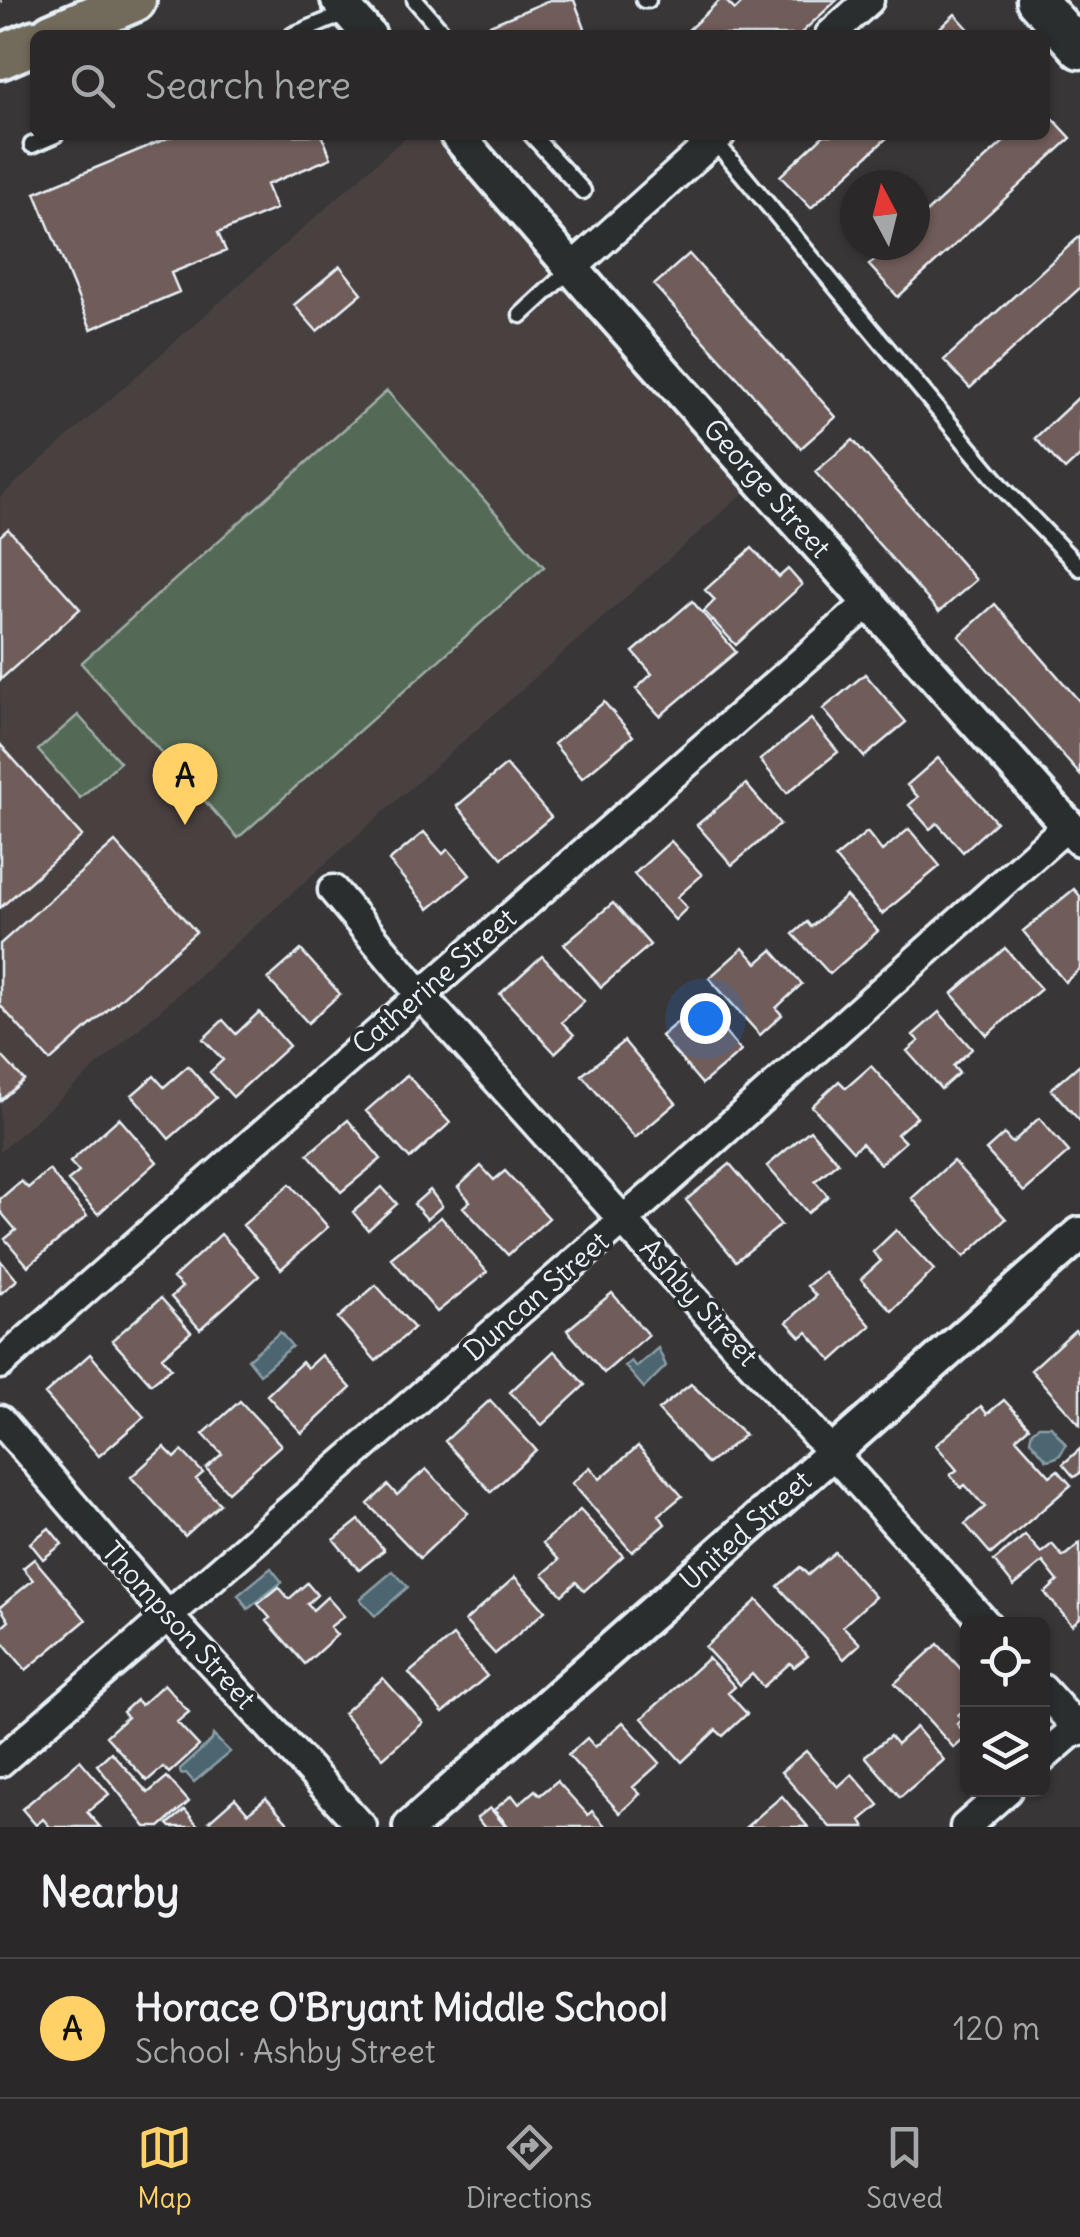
<!DOCTYPE html>
<meta charset="utf-8">
<style>
body{margin:0;font-family:Delius,sans-serif;background:#323031;color:#f1f3f6}
.controls{position:absolute;right:30px;bottom:30px;display:grid;overflow:hidden;border-radius:15px;box-shadow:0 2px 8px #0004}
.controls button{width:90px;height:90px;display:grid;place-items:center;padding:0;border:0;border-bottom:2px solid #464446;background:#2a2829;color:#f1f3f6;font:50px sans-serif}
.compass{position:absolute;left:840px;top:170px;width:90px;height:90px;border-radius:50%;background:#2a2829;box-shadow:0 2px 8px #0004;rotate:353deg}
.you{position:absolute;left:705px;top:1018px;width:35px;height:35px;margin:-25px;border:8px solid #fff;border-radius:50%;background:#1a73e8;box-shadow:0 0 0 15px #1a73e833}
.badge{display:grid;place-items:center;width:65px;height:65px;border-radius:50%;background:#ffd166;color:#111;font-size:32px;font-weight:700}
.pin{position:absolute;translate:-50% -82px;filter:drop-shadow(0 2px 5px #0008)}
.pin::after{content:'';position:absolute;top:52px;width:35px;height:30px;background:inherit;clip-path:polygon(0 0,100% 0,50% 100%)}
.list{margin:0;padding:0;list-style:none}
h2{display:flex;justify-content:space-between;align-items:center;height:130px;margin:0;padding:0 40px;font-size:42px}
h2 small{font-size:32px;font-weight:400;color:#a5a6a8}
.list li{display:grid;grid-template-columns:65px 1fr auto;gap:30px;align-items:center;box-sizing:border-box;height:140px;padding:0 40px;border-top:2px solid #464446}
.list b{display:block;font-size:38px;white-space:nowrap}
.list p{margin:0;font-size:32px;white-space:nowrap;color:#a5a6a8}
.list em{font-size:32px;font-style:normal;color:#a5a6a8}
.icon{flex:none;width:55px;height:55px;fill:none;stroke:currentColor;stroke-width:2;stroke-linecap:round;stroke-linejoin:round}
.map{position:relative;flex:none;width:1080px;height:1827px;overflow:hidden}
.search{position:absolute;background:#2a2829;box-shadow:0 2px 8px #0004;left:30px;right:30px;top:30px;height:110px;display:flex;align-items:center;gap:25px;box-sizing:border-box;padding:0 35px;border-radius:15px;color:#a5a6a8;font-size:38px}
.sheet{height:270px;background:#2a2829}
nav{display:flex;justify-content:space-around;align-items:center;box-sizing:border-box;height:140px;border-top:2px solid #464446;background:#2a2829;font-size:28px;color:#a5a6a8}
nav a{display:grid;justify-items:center;gap:5px}
nav .on{color:#ffd166}
.map>svg:first-child{display:block}
.built{fill:#484141}
.green{fill:#546b57;stroke:#9eaea8;stroke-width:2.5}
.water{fill:#4b666f;stroke:#8a9ea6;stroke-width:2.5}
.building{fill:#6f5c59;stroke:#e8f1f8;stroke-width:2.5}
.lines{fill:none;stroke-linecap:round;stroke-linejoin:round}
.service-casing{stroke:#e8f1f8;stroke-width:21}
.minor-casing{stroke:#e8f1f8;stroke-width:35}
.tertiary-casing{stroke:#e8f1f8;stroke-width:40}
.secondary-casing{stroke:#e8f1f8;stroke-width:45}
.primary-casing{stroke:#e8f1f8;stroke-width:50}
.path{stroke:#e8f1f8;stroke-width:6;stroke-dasharray:2.5 8;stroke-linecap:butt}
.service{stroke:#2a2d2e;stroke-width:14}
.minor{stroke:#2a2d2e;stroke-width:28}
.tertiary{stroke:#2a2d2e;stroke-width:32}
.secondary{stroke:#2a2d2e;stroke-width:38}
.primary{stroke:#726b5a;stroke-width:42}
.labels{text-anchor:middle;stroke-width:8;stroke-linejoin:round;paint-order:stroke}
.street-label{font-size:28px;fill:#e8f1f8;stroke:#2a2d2e}
</style>
<div class="map">
<svg width="1080" height="1827" viewBox="0 0 1080 1827">
<rect width="100%" height="100%" fill="#383637"/>
<filter id="ink" filterUnits="userSpaceOnUse"><feTurbulence type="fractalNoise" baseFrequency=".01" numOctaves="2"/><feDisplacementMap in="SourceGraphic" scale="20" xChannelSelector="R" yChannelSelector="G"/><feConvolveMatrix kernelMatrix="1 2 1 2 8 2 1 2 1" color-interpolation-filters="sRGB"/></filter>
<g filter="url(#ink)">
<path class="built" d="M408 135H441L747 490 0 1152V497Z"/>
<path class="green" d="M387 391 544 567 238 838 81 663Z
M78 715 120 762 80 798 38 750Z"/>
<path class="water" d="M280 1332 292 1346 260 1374 248 1359Z
M658 1348 666 1366 644 1388 625 1366 631 1361 636 1367Z
M1039 1426H1051L1066 1445C1060 1456 1060 1457 1047 1460L1030 1440 1032 1431Z
M271 1568 282 1582 248 1609 238 1595Z
M393 1571 408 1587 375 1616 360 1599Z
M213 1735 230 1752 194 1782 186 1773 181 1774 180 1769 212 1740Z"/>
<path class="building" d="M550 0H574L587 34 466 35Z
M720 0H725L735 10 745 0H837L799 35H683Z
M955 14 974 35H932Z
M1045 110 1071 138 898 297 869 265 891 245H915V223L1011 135H1045Z
M175 135H322L331 158 266 185 276 209 218 233 226 251 171 273 179 292 91 329 35 193Z
M824 135H890L811 208 780 176Z
M1080 236V288L970 388 944 360Z
M689 254 836 417 801 448 654 285Z
M340 266 362 293 317 331 294 305Z
M1080 396V456L1065 470 1035 438Z
M853 440 976 580 939 612 815 472Z
M8 529 80 609 0 680V536Z
M752 548 779 577 788 569 802 585 736 645 704 611 715 600 705 590Z
M692 601 736 652 660 716 636 689 652 674 633 652Z
M995 604 1080 702V775L959 636Z
M865 674 906 722 864 757 823 709Z
M604 702 633 736 582 778 554 744Z
M811 719 838 752 787 793 760 760Z
M0 744 82 836 0 908Z
M938 758 996 822 963 852 937 823 930 829 909 805 918 797 907 785Z
M506 765 551 817 502 858 457 806Z
M746 784 780 824 732 865 697 825Z
M909 829 940 866 882 914 835 858 867 832 882 851Z
M424 832 443 854 448 849 470 875 429 909 389 861Z
M671 841 702 875 677 897 687 908 675 920 634 874Z
M115 842 196 932 50 1061 0 1005V944Z
M1074 889 1080 896V969L1065 982 1023 931Z
M846 896 878 931 830 974 793 934 807 922 811 927Z
M613 903 650 945 601 987 564 944Z
M743 948 757 963 772 950 802 984 776 1008 782 1015 760 1035 709 978Z
M1005 948 1041 989 987 1035 952 994Z
M301 950 340 994 308 1023 268 979Z
M542 956 584 1001 562 1022 574 1035 555 1053 500 994Z
M259 1012 289 1046 233 1097 210 1072 223 1060 203 1039 223 1020 236 1034Z
M939 1012 972 1049 953 1066 959 1073 941 1089 907 1051 919 1041 913 1035Z
M688 1013 697 1024 709 1014 741 1051 702 1084 661 1036Z
M624 1041 676 1103 635 1138 582 1075Z
M0 1054 24 1080 0 1101Z
M1080 1064V1121L1051 1089Z
M188 1066 216 1098 169 1139 132 1095 154 1076 164 1087Z
M871 1066 917 1117 897 1134 905 1142 880 1164 862 1143 853 1151 812 1106 839 1081 846 1088Z
M407 1075 450 1123 410 1159 366 1111Z
M119 1118 157 1162 98 1214 68 1181 79 1172 70 1162Z
M1039 1118 1069 1152 1024 1192 986 1150 1004 1134 1012 1143Z
M348 1120 381 1159 341 1192 308 1154Z
M810 1130 838 1162 815 1181 828 1196 808 1213 767 1166Z
M953 1161 1006 1219 964 1257 912 1198Z
M730 1164 781 1225 736 1261 686 1200Z
M481 1166 494 1180 505 1171 549 1218 508 1255 463 1207 470 1201 458 1187Z
M49 1170 87 1216 28 1266 5 1239 16 1230 0 1211V1199L21 1181 28 1188Z
M290 1184 328 1227 281 1269 243 1225Z
M382 1187 397 1204 368 1230 353 1212Z
M430 1190 442 1206 427 1219 414 1204Z
M441 1217 487 1272 437 1312 391 1258Z
M896 1230 934 1270 892 1311 861 1279 881 1261 873 1252Z
M221 1234 259 1276 200 1329 171 1297 182 1287 173 1278Z
M0 1260 17 1280 0 1294Z
M824 1272 871 1326 832 1361 807 1332 801 1337 787 1322 816 1296 807 1286Z
M376 1285 414 1328 376 1361 338 1318Z
M612 1293 648 1335 604 1373 567 1330Z
M161 1298 191 1332 162 1357 171 1368 151 1384 112 1340Z
M1075 1330 1080 1336V1425L1031 1370Z
M554 1351 585 1385 542 1425 510 1392Z
M90 1354 144 1417 99 1456 45 1394Z
M321 1355 351 1388 302 1433 267 1395 302 1362 307 1368Z
M691 1384 745 1435 708 1464 658 1410Z
M490 1400 536 1450 491 1492 445 1441Z
M1004 1400 1029 1427 1016 1438 1050 1476 1058 1470 1071 1485 991 1554 965 1524 985 1507 965 1485 961 1488 950 1475 957 1470 936 1445 981 1406 987 1414Z
M240 1401 281 1445 228 1492 206 1468 222 1454 203 1434Z
M638 1446 682 1496 659 1515 665 1524 632 1552 572 1483 590 1467 600 1479Z
M164 1447 175 1458 182 1451 203 1473 196 1479 220 1504 185 1536 131 1477Z
M1080 1449V1473L1074 1477 1063 1464Z
M426 1469 468 1513 420 1558 368 1504 388 1485 397 1495Z
M580 1510 623 1556 584 1591 576 1582 562 1595 543 1574 559 1560 543 1543Z
M359 1520 384 1550 359 1570 334 1540Z
M49 1528 62 1544 43 1559 30 1543Z
M1025 1535 1041 1553 1052 1544 1063 1557 1080 1543V1618L1072 1625 1045 1593 1058 1581 1043 1562 1014 1586 994 1561Z
M835 1552 875 1597 843 1626 860 1644 844 1659 778 1586 800 1567 808 1575Z
M34 1559 86 1620 26 1670 0 1639V1629L9 1621 0 1607 33 1580 23 1568Z
M515 1577 545 1611 495 1654 465 1621Z
M307 1583 317 1595 307 1604 313 1610 327 1597 344 1616 330 1627 337 1635 305 1664 267 1621 270 1618 258 1604 279 1587 289 1599Z
M757 1600 808 1656 794 1667 790 1663 763 1687 752 1674 740 1685 705 1647Z
M453 1636 487 1676 443 1713 409 1673Z
M938 1644 968 1677V1707L958 1715 962 1719 957 1724 968 1736 954 1748 895 1683Z
M708 1658 735 1687 728 1693 747 1714 723 1736 716 1730 682 1762 642 1718Z
M383 1678 423 1723 383 1758 343 1713Z
M164 1684 189 1712 177 1722 199 1746 169 1773 163 1767 147 1781 106 1736 127 1717 123 1712 136 1700 141 1705Z
M623 1722 660 1763 633 1787 640 1794 620 1813 568 1755 587 1738 595 1747Z
M916 1727 944 1760 900 1797 865 1756 890 1736 897 1744Z
M806 1751 838 1787 852 1774 879 1805 861 1820 865 1827H830L781 1772Z
M111 1752 148 1793 167 1777 189 1802 160 1827H146L97 1765Z
M80 1760 109 1794 87 1812 100 1827H50L43 1819 36 1825 22 1809Z
M557 1781 588 1815 592 1811 606 1827H509L494 1810 512 1795 519 1804 535 1790 540 1795Z
M782 1796 808 1827H746Z
M235 1798 248 1813 266 1798 292 1827H215L209 1821Z
M490 1808 506 1827H484L477 1818Z
M185 1810 199 1827H171L168 1824Z"/>
<g class="lines">
<defs>
<path id="service" d="M415 0 445 35
M644 0H648
M293 35 348 12
M532 135 583 191
M714 140 1003 488 1080 568
M32 145 55 135
M521 315 572 268"/>
<path id="minor" d="M830 35 869 0
M572 268 720 135
M333 890 420 994 986 1624
M0 1364 871 601
M0 1420 168 1616 362 1827
M1042 1689 1080 1731
M1042 1758 1080 1725
M0 1762 650 1197 1068 825
M965 1827 1007 1790"/>
<g id="tertiary">
<path d="M338 0 369 35"/>
<path id="s1" d="M457 135 595 295 1080 839"/>
<path id="s2" d="M410 1827 1080 1234"/>
</g>
<path id="secondary" d="M1036 0 1080 49"/>
<path id="primary" d="M52 35 134 0
M0 57 35 42"/>
</defs>
<use href="#service" class="service-casing"/>
<use href="#minor" class="minor-casing"/>
<use href="#tertiary" class="tertiary-casing"/>
<use href="#secondary" class="secondary-casing"/>
<use href="#primary" class="primary-casing"/>
<path class="path" d="M0 1 1 0"/>
<use href="#service" class="service"/>
<use href="#minor" class="minor"/>
<use href="#tertiary" class="tertiary"/>
<use href="#secondary" class="secondary"/>
<use href="#primary" class="primary"/>
</g>
</g>
<g class="labels">
<g class="street-label">
<text dy="10" stroke="none"><textPath href="#s1" startOffset="470">George Street</textPath></text>
<text transform="translate(434 981) rotate(-41)" y="10">Catherine Street</text>
<text transform="translate(536 1296) rotate(-41)" y="10">Duncan Street</text>
<text transform="translate(699 1302) rotate(48)" y="10">Ashby Street</text>
<text dy="10" stroke="none"><textPath href="#s2" startOffset="448">United Street</textPath></text>
<text transform="translate(179 1625) rotate(48)" y="10">Thompson Street</text>
</g>
</g>
</svg>
<div class="controls">
<button><svg class="icon" aria-label="locate" viewBox="0 0 24 24"><circle cx="12" cy="12" r="6"/><path d="M12 2v4M12 18v4M2 12h4M18 12h4"/></svg></button>
<button><svg class="icon" aria-label="layers" viewBox="0 0 24 24"><path d="M12 4l9 5-9 5-9-5zM3 14l9 5 9-5"/></svg></button>
</div>
<svg class="compass" viewBox="-18 -18 36 36"><path d="M0-13l5 13h-10z" fill="#e53935"/><path d="M0 13l5-13h-10z" fill="#a5a6a8"/></svg>
<div class="you"></div>
<div class="pin badge" style="left:185px;top:825px">A</div>
<div class="search"><svg class="icon" aria-label="search" viewBox="0 0 24 24"><circle cx="10" cy="10" r="6"/><path d="M15 15l6 6"/></svg>Search here</div>
</div>
<section class="sheet">
<h2>Nearby<small></small></h2>
<ul class="list">
<li><span class="badge">A</span><div><b>Horace O'Bryant Middle School</b><p>School · Ashby Street</p></div><em>120 m</em></li>
</ul>
</section>
<nav>
<a class="on"><svg class="icon" aria-label="map" viewBox="0 0 24 24"><path d="M3 6l6-2 6 2 6-2v14l-6 2-6-2-6 2zM9 4v14M15 6v14"/></svg>Map</a>
<a><svg class="icon" aria-label="directions" viewBox="0 0 24 24"><path d="M12 3l9 9-9 9-9-9zM9 14v-3h6M13 9l2 2-2 2"/></svg>Directions</a>
<a><svg class="icon" aria-label="saved" viewBox="0 0 24 24"><path d="M7 4h10v16l-5-4-5 4z"/></svg>Saved</a>
</nav>
